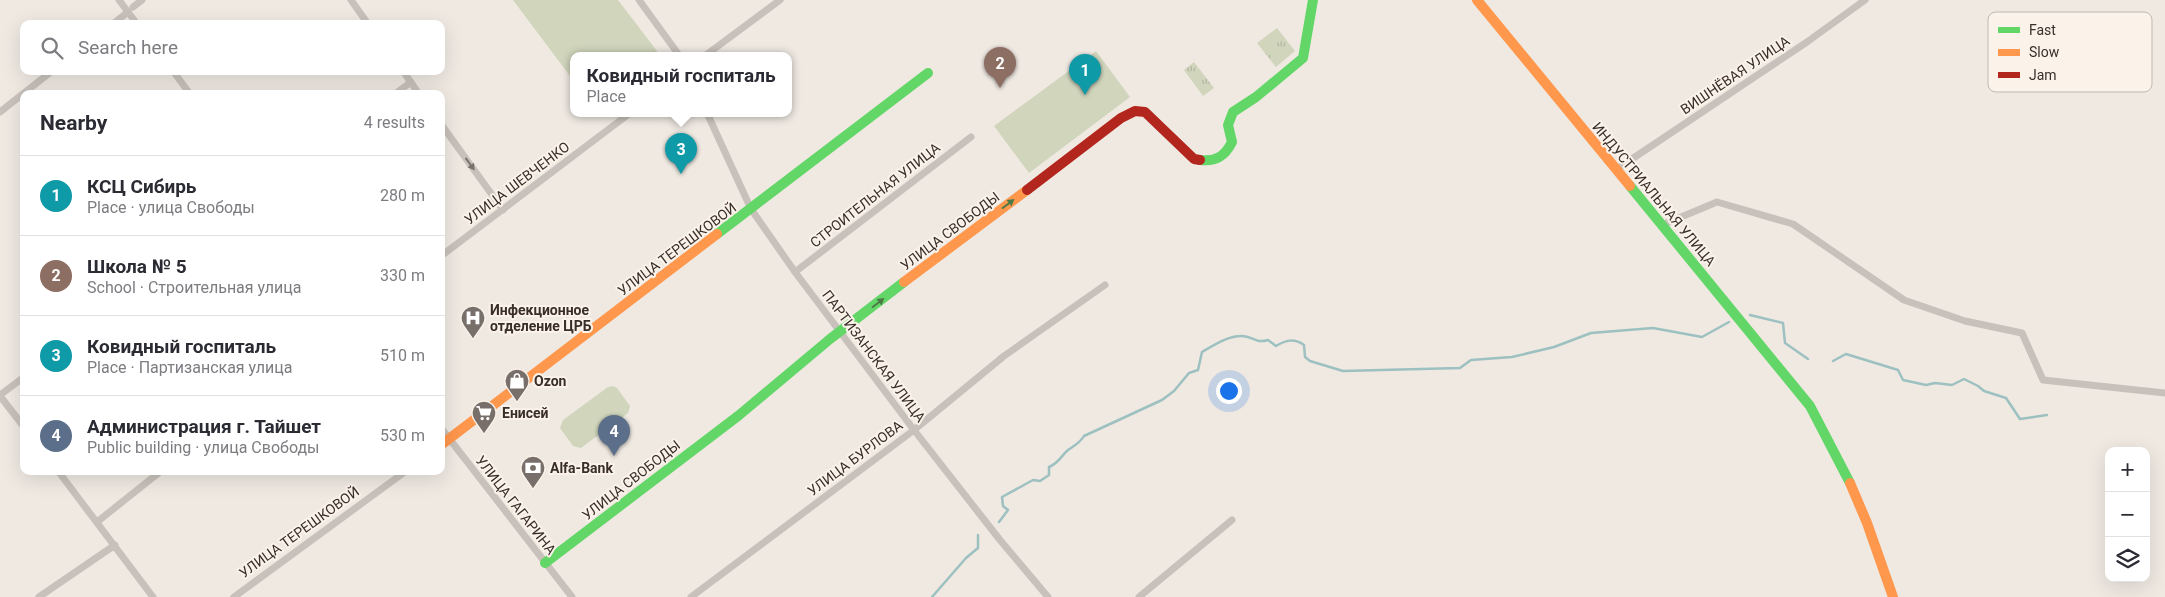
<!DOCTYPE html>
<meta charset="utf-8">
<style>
body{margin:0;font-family:Roboto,sans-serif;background:#f2f2f3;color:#2b2b33}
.controls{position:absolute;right:15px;bottom:15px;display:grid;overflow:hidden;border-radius:10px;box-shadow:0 5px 20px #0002}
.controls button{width:45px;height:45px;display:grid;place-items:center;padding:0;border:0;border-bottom:1px solid #e1e1e2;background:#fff;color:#2b2b33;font:25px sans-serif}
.you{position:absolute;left:1228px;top:390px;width:18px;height:18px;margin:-12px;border:4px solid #fff;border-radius:50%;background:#1a73e8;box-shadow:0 0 0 8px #1a73e833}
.badge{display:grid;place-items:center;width:32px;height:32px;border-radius:50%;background:#796f6a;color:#fff;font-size:16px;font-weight:700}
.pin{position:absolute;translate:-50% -41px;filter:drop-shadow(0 1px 2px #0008)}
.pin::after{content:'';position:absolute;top:26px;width:18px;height:15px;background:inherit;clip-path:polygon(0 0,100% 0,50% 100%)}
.popup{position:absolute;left:570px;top:52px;width:222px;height:65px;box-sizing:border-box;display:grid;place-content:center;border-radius:10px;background:#fff;filter:drop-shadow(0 1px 4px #0005);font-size:16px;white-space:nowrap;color:#7c7c81}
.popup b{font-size:19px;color:#2b2b33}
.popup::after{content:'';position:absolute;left:50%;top:100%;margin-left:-10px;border:10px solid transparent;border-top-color:#fff}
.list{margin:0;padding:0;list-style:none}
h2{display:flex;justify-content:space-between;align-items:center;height:65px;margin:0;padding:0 20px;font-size:21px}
h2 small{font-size:16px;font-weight:400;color:#7c7c81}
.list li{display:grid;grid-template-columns:32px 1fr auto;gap:15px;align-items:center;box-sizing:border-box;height:80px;padding:0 20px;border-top:1px solid #e1e1e2}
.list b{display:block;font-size:19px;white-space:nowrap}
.list p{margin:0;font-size:16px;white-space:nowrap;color:#7c7c81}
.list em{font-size:16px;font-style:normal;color:#7c7c81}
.icon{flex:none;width:28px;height:28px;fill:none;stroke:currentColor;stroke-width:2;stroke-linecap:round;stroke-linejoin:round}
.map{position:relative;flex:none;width:2165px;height:597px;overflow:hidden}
.search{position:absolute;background:#fff;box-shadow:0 5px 20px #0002;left:20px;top:20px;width:425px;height:55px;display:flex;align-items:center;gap:12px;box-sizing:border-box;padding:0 18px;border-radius:10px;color:#7c7c81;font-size:19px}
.panel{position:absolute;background:#fff;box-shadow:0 5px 20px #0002;left:20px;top:90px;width:425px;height:385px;border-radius:10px}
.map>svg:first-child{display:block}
.grass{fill:#d0d5bc}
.park{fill:url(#park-tufts)}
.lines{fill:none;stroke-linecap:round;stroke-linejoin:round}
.stream{stroke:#9dc0c0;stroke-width:2.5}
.street{stroke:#c8c1bb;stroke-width:7}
.fast{stroke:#63d668;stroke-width:10}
.slow{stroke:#ff974d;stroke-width:10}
.jam{stroke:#b3261e;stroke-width:10}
.oneway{fill:#79706b}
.oneway2{fill:#4c7a45}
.labels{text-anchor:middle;stroke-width:4;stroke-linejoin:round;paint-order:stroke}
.street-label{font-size:14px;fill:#392e29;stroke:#fbf3ea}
.poi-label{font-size:14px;font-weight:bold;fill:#392e29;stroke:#fbf3ea;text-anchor:start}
.key{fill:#fbf3ea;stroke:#c1b8b0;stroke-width:1}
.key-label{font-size:14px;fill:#392e29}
</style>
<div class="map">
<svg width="2165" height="597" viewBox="0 0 2165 597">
<defs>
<pattern id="park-tufts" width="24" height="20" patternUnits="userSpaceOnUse" patternTransform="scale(1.25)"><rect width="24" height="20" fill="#d0d5bc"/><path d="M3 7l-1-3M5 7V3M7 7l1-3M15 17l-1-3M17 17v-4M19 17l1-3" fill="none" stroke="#b3b7a2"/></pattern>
</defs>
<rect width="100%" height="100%" fill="#efe9e2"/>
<path class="grass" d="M513 0H618L660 55H574L573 80Z
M1096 51 1130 97 1029 173 994 126Z
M613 386 617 388 630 406 628 413 581 448 573 446 560 428 563 420 608 387Z"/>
<path class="park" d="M1277 28 1295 51 1276 67 1257 43Z
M1194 62 1214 88 1203 96 1184 70Z"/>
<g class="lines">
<path class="stream" d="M1750 315 1783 323 1785 343 1808 359
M1833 361 1846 354 1898 370 1903 380 1926 385 1935 383 1952 385 1964 379 1978 386 1984 391 2006 398 2020 419 2047 415
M999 522 1008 510 1003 506 1002 497 1033 480 1040 481 1049 475V467C1059 463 1061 456 1068 450 1075 445 1080 443 1084 436L1162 400 1174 391 1189 373 1198 370 1202 352C1214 345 1227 336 1242 336 1253 336 1255 344 1268 340L1276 346C1286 340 1294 338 1304 345L1305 357 1310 361 1343 371 1460 368 1471 360 1512 357 1554 347 1591 333 1653 328 1702 337 1729 322
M932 597 966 558 978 548V535"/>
<path class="street" d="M119 0 137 24
M351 0 368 24
M639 0 679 55
M133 7 142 0
M113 24 128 12
M706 55 780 0
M173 71 190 94
M403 71 419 94
M395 94 411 82
M0 112 52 71
M707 113 751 209 795 272 914 430 1000 540 1048 597
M441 124 503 210
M1617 169 1807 42 1865 0
M1662 225 1717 202 1793 224 1904 300 1965 321 2022 333 2043 380 2165 393
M441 256 630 113
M795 272 971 137
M0 395 24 377
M0 396 24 427
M441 428 572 597
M58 471 153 597
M97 522 161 471
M39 597 115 545
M234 597 406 471
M691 597 914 430 1004 356 1105 285
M1139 597 1232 520"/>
<path class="fast" d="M1200 160C1216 162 1225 156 1232 142L1228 125 1233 112 1256 97 1303 58 1313 0
M1630 186 1810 406 1850 483
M717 234 928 73
M545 563 738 416 830 339 904 282"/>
<path class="slow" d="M1477 0 1630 186
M904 282 1027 190
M441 445 717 234
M1850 483 1867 523 1893 597"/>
<path class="jam" d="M1027 190 1121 118 1135 111 1145 112 1194 159 1200 160"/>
</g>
<defs><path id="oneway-solid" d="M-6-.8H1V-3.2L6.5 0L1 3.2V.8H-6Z" transform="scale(1.25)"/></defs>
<use class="oneway" href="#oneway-solid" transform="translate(470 164) rotate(54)"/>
<g class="oneway2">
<use href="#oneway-solid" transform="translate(1008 204) rotate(-37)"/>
<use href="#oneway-solid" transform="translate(878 303) rotate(-37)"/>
</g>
<defs>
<symbol id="hospital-pin" viewBox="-11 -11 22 30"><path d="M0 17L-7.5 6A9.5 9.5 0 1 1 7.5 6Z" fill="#796f6a" stroke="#fbf3ea"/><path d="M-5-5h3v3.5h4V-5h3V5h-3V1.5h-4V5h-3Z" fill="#fff"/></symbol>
<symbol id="shop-pin" viewBox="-11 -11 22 30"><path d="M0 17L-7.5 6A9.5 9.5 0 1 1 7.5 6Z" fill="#796f6a" stroke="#fbf3ea"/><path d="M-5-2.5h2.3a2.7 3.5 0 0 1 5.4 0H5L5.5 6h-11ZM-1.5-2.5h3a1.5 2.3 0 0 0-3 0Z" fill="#fff"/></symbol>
<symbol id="supermarket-pin" viewBox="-11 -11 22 30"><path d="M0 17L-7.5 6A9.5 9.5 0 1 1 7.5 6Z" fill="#796f6a" stroke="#fbf3ea"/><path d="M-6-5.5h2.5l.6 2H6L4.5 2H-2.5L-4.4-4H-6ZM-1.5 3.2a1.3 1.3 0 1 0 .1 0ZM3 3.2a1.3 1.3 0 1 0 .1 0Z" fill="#fff"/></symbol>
<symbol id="bank-pin" viewBox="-11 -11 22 30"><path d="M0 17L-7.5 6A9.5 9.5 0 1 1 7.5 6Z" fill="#796f6a" stroke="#fbf3ea"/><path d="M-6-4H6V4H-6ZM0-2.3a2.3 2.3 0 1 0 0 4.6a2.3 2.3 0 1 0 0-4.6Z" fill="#fff"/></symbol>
</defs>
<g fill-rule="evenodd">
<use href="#hospital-pin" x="459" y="304" width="28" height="38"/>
<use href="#shop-pin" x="503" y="367" width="28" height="38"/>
<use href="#supermarket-pin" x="470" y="399" width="28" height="38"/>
<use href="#bank-pin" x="519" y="454" width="28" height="38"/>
</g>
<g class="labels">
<g class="street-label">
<text transform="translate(1735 75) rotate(-34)" y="5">ВИШНЁВАЯ УЛИЦА</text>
<text transform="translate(517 183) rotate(-37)" y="5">УЛИЦА ШЕВЧЕНКО</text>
<text transform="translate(1654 194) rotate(50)" y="5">ИНДУСТРИАЛЬНАЯ УЛИЦА</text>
<text transform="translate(875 195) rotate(-38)" y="5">СТРОИТЕЛЬНАЯ УЛИЦА</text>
<text transform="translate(950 231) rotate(-37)" y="5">УЛИЦА СВОБОДЫ</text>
<text transform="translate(677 249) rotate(-37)" y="5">УЛИЦА ТЕРЕШКОВОЙ</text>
<text transform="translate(874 356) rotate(53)" y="5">ПАРТИЗАНСКАЯ УЛИЦА</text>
<text transform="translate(855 458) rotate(-37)" y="5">УЛИЦА БУРЛОВА</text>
<text transform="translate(631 480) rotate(-38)" y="5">УЛИЦА СВОБОДЫ</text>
<text transform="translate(516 505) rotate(52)" y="5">УЛИЦА ГАГАРИНА</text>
<text transform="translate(299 532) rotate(-36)" y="5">УЛИЦА ТЕРЕШКОВОЙ</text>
</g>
<g class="poi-label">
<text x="490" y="315">Инфекционное<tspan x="490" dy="16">отделение ЦРБ</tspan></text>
<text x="534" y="386">Ozon</text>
<text x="502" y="418">Енисей</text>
<text x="550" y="473">Alfa-Bank</text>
</g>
</g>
<rect x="1988" y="12" width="164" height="80" rx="8" class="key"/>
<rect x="1998" y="27" width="22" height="6" fill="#63d668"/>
<rect x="1998" y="49" width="22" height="7" fill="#ff974d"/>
<rect x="1998" y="72" width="22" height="6" fill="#b3261e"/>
<g class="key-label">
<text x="2029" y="35">Fast</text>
<text x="2029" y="57">Slow</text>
<text x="2029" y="80">Jam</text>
</g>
</svg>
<div class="controls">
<button>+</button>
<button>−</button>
<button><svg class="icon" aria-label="layers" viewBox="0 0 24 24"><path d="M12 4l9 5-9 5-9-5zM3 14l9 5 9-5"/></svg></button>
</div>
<div class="you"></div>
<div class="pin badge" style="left:1085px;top:95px;background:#0f9aa8">1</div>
<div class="pin badge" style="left:1000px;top:88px;background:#8d6e63">2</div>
<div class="pin badge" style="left:681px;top:174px;background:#0f9aa8">3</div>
<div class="popup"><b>Ковидный госпиталь</b>Place</div>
<div class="pin badge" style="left:614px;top:456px;background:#5c6f8a">4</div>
<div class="search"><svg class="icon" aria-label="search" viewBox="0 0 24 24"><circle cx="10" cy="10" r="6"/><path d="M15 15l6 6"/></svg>Search here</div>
<section class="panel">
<h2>Nearby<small>4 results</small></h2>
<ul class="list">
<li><span class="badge" style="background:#0f9aa8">1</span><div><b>КСЦ Сибирь</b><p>Place · улица Свободы</p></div><em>280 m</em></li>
<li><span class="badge" style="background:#8d6e63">2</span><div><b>Школа № 5</b><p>School · Строительная улица</p></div><em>330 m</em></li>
<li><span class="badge" style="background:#0f9aa8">3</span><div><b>Ковидный госпиталь</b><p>Place · Партизанская улица</p></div><em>510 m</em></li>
<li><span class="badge" style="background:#5c6f8a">4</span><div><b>Администрация г. Тайшет</b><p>Public building · улица Свободы</p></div><em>530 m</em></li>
</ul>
</section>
</div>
